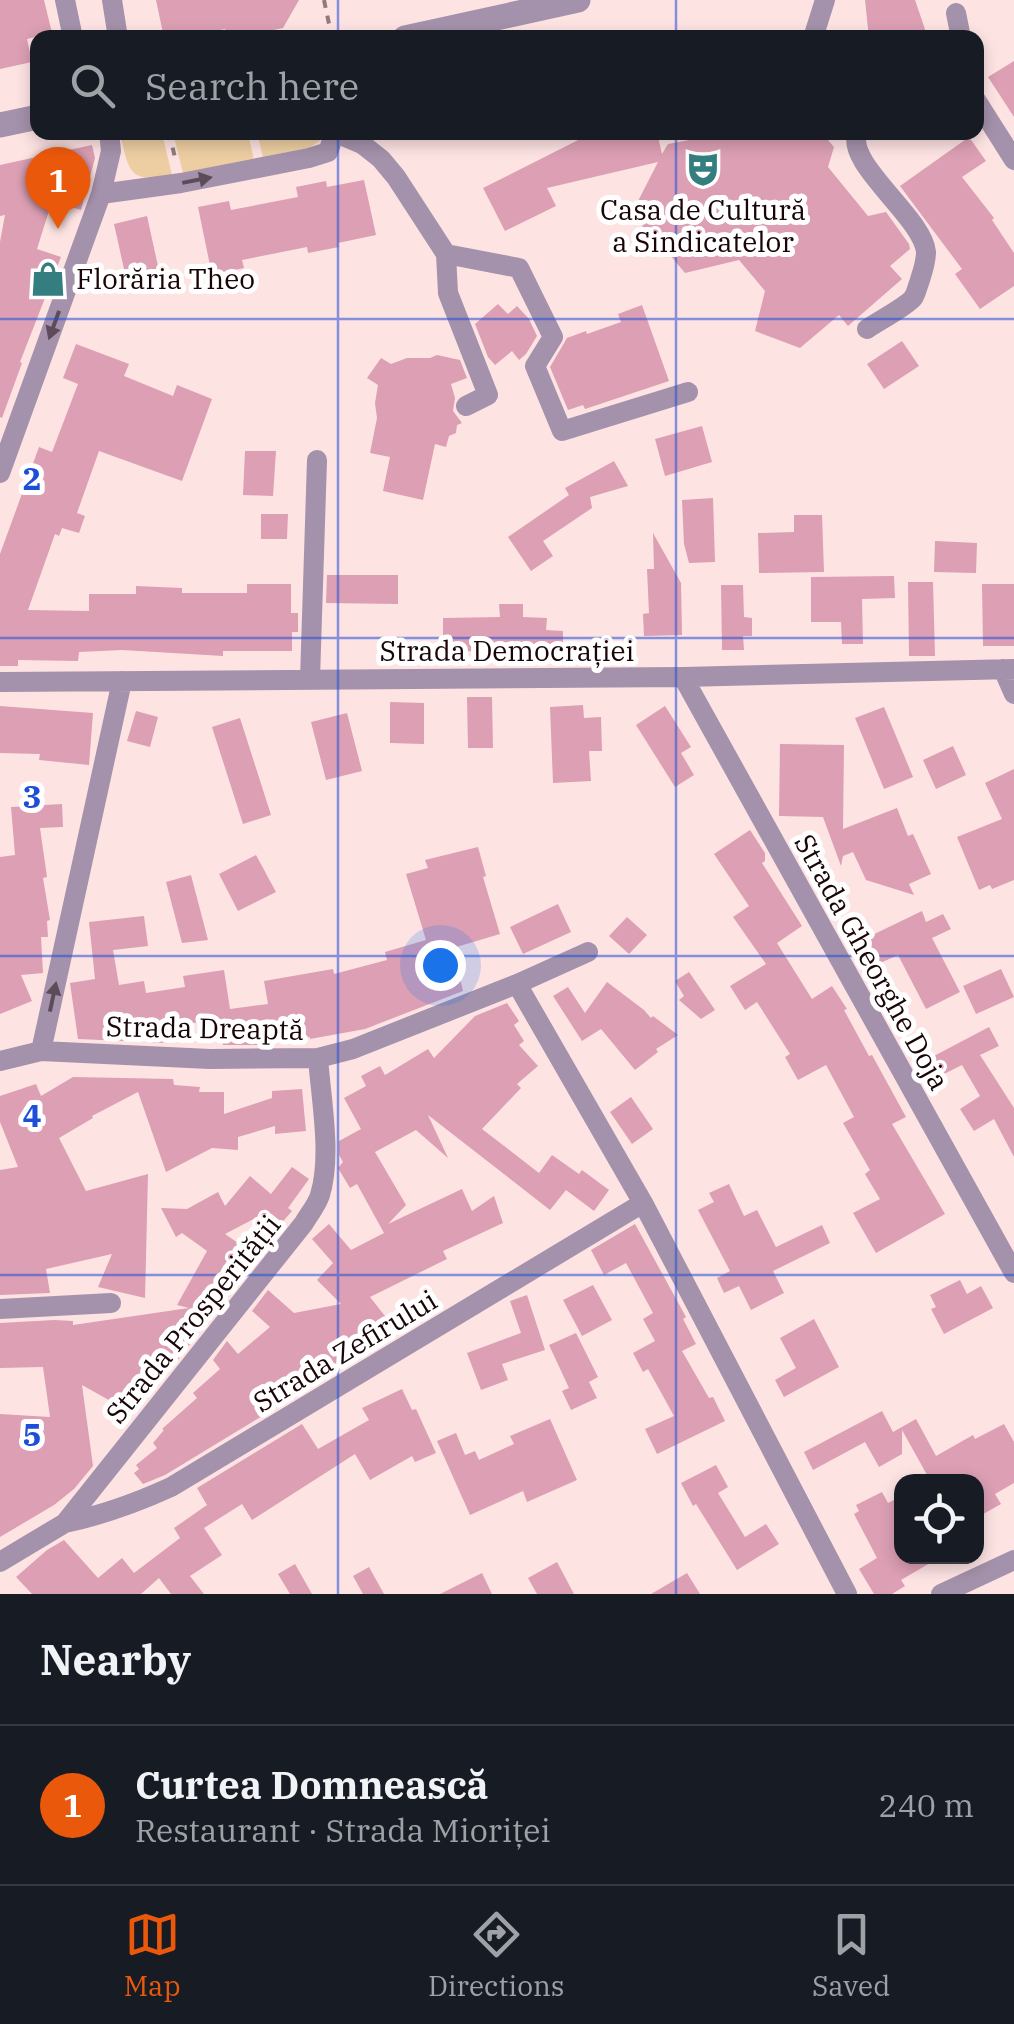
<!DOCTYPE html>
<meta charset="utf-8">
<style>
body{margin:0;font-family:"IBM Plex Serif",serif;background:#242831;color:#f1f3f6}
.controls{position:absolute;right:30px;bottom:30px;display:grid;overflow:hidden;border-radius:20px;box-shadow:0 5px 15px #0003}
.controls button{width:90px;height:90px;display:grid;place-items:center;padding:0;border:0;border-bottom:2px solid #363941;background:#171b24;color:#f1f3f6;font:50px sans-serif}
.you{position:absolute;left:440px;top:965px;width:35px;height:35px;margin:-25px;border:8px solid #fff;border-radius:50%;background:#1a73e8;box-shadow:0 0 0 15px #1a73e833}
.badge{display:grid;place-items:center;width:65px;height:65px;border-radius:50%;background:#ea580c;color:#fff;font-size:32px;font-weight:700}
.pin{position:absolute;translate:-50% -82px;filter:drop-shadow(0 2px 5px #0008)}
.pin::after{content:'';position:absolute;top:52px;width:35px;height:30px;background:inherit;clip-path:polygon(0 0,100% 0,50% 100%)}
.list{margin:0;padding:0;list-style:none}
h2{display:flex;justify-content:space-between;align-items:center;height:130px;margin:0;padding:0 40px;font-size:42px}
h2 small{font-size:32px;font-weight:400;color:#9ea1a6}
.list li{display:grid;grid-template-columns:65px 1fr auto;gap:30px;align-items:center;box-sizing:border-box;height:160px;padding:0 40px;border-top:2px solid #363941}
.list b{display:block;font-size:38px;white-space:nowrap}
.list p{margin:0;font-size:32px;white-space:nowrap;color:#9ea1a6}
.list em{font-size:32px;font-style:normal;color:#9ea1a6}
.icon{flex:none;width:55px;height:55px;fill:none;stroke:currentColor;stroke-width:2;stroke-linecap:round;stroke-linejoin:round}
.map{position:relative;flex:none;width:1014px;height:1594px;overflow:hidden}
.search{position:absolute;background:#171b24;box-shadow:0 5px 15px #0003;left:30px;right:30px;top:30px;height:110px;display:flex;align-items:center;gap:25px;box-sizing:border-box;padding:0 35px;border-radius:20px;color:#9ea1a6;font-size:38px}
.sheet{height:290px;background:#171b24}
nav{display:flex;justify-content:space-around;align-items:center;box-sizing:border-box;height:140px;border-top:2px solid #363941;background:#171b24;font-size:28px;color:#9ea1a6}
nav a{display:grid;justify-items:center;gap:5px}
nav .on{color:#ea580c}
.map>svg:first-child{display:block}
.green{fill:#edcea2}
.building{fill:#dc9fb4}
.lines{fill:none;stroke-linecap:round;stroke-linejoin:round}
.path{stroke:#927a7b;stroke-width:4;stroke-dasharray:8 8;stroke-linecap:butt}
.minor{stroke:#a491ab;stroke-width:20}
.tertiary{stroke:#a491ab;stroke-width:25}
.oneway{fill:#5e4b59}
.grid{fill:none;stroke:#1d4ed8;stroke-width:2.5;stroke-opacity:0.55}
.labels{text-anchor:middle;stroke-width:10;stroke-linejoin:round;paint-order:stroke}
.poi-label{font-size:28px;fill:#190507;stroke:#fff}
.street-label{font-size:28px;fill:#190507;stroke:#fff}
.grid-label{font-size:32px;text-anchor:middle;font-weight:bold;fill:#1d4ed8;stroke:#fff;stroke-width:10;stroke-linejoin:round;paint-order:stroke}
</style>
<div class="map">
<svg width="1014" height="1594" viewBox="0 0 1014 1594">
<rect width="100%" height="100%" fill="#fee3e3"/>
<path class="green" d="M120 133H162L172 175C128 184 129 171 120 133Z
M173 133H248L254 160 183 173Z
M257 133H321V140L309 148 263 157Z"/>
<path class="building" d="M0 0H44L52 33 27 39 32 62 0 69Z
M156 0H299L283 28 239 38H227L225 29 182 38H164Z
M865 0H915L928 38H869Z
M1014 61V117L988 77Z
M594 132H657L662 154 668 144 721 134 821 132 834 147 828 167 868 216 886 212 909 244 910 249 890 266 902 279 848 326 839 315 800 348 755 331 765 291 739 260 685 273 664 248 653 247 644 231 636 205 658 162 547 188 556 206 505 231 483 188Z
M969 137 986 161 962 177 994 218 992 220 1014 253V286L980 309 955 274 962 269 900 186Z
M92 145 95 158 81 210 52 201 37 249 61 257 20 362 22 363 2 418 0 417V242L5 215 0 216V165Z
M364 180 376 235 338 243 339 247 308 253 307 247 242 260 244 268 212 275 198 207 229 201 231 210 298 197 296 187 326 181 327 187Z
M147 216 161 280 128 287 114 224Z
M498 304 508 314 517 306 529 319 537 336 526 354 519 360 512 351 495 365 488 357 475 324Z
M642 305 669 381 585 409 583 405 568 410 550 367 567 338 586 331 587 334 621 322 618 314Z
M902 341 919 366 884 389 867 364Z
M76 344 129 364 124 376 173 396 177 385 212 399 182 481 99 451 77 513 85 516 79 533 62 528 59 536 55 534 28 610 89 611V594H136V586L182 588V593H247V584H291V613H298V632H292V651H223V656L122 650 79 652 78 661 18 660V666H0V554L39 447 52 452 78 384 63 378Z
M437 355 460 360 467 378 451 384 455 398 453 411 462 423 457 425 456 433 449 436 446 447 435 444 423 500 383 491 390 457 370 453 377 418 375 403 378 385 367 378 381 358 391 364 407 358H430Z
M702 426 712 462 665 476 655 439Z
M245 451H276L273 496 243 495Z
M614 461 628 486 590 497 592 508 543 541 553 556 531 571 508 537 569 495 565 488Z
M713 498 715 562 689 563 684 544 682 500Z
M261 514H288L287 539H261Z
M794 515H822L824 572 759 573 758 533 794 532Z
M653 533 681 583 682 635 644 636 643 614 649 613 647 569H654Z
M935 541 977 543 976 573 934 572Z
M327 575H398V604L326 603Z
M894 576 895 598 862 599 863 644H842L841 622H811V577Z
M908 582H933L935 656H909Z
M982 584H1014V646H983Z
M721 585H743L744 617 752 618V636H743L744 650H722Z
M499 604H523V617L547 618 546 630 563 631V652L443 651V618L500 617Z
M467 697H492L493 748H468Z
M390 702 424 703V744L390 743Z
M583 705 584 718 601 717 602 751H589L591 781 553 783 550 707Z
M0 706 93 713 89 765 39 760 40 754 0 753Z
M665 706 691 747 681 753 694 775 675 787 636 725Z
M884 707 913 777 884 789 855 718Z
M136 711 158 717 150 747 127 741Z
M347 713 362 771 326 780 311 722Z
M240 718 271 815 243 824 212 727Z
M780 744 844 745 843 829 897 808 908 836 913 834 931 874 909 884 914 895 866 880 853 852 843 856 841 866 823 817 779 816Z
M953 746 966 775 936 789 923 760Z
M1014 769V880L992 889 990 885 979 890 957 837 1002 819 985 783Z
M62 804 63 827 40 828 47 877 43 878 50 920 47 921 48 937H41L43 973 21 975 32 1001 0 1014V857L15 855 11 807Z
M750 830 765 853V861L762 863 802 926 777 943 812 999 832 986 847 1009 844 1010 869 1056 872 1055 906 1117 892 1124 945 1214 876 1253 853 1213 880 1199 865 1174 870 1170 843 1123 854 1117 826 1065 798 1080 785 1057 790 1054 757 1002 745 1010 730 986 766 964 733 917 749 906 714 854Z
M478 847 486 876 483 877 500 934 453 948 463 991 365 1029 310 1039V1037L260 1045H223L219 1019 181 1025 183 1040 160 1043 151 1042 150 1037 124 1041 78 1039 70 983 95 979 89 922 144 916 148 946 113 950 119 985 144 981 146 993 185 987 183 976 224 970 230 1009 268 1004 264 981 333 969 334 974 387 960 385 952 426 940 406 874 428 868 425 860Z
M256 855 276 892 238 911 219 874Z
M191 875 208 940 182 943 166 882Z
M558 904 571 932 523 954 510 927Z
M922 911 926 922 943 914 951 929 932 938 960 992 926 1009 898 955 876 965 864 939Z
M627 917 647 935 629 954 609 936Z
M1001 969 1014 997 976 1014 963 986Z
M689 972 715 1010 701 1019 679 1000 684 996 675 981Z
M607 982 644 1010 651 1018 653 1016 678 1035 656 1049 658 1052 635 1070 601 1029 582 1041 553 996 568 987 585 1013Z
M507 1003 519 1021 514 1025 524 1041 519 1045 538 1066 517 1084 521 1088 482 1129 539 1173 552 1155 579 1174 582 1170 609 1190 594 1211 566 1190 550 1210 428 1115 448 1158 416 1130 375 1152 406 1205 388 1224 462 1189 472 1211 494 1196 503 1223 443 1251 447 1259 370 1297 392 1325 356 1355 358 1358 165 1475 143 1484 134 1473 139 1469 136 1465 157 1448 153 1443 164 1430 162 1429 197 1398 193 1393 220 1369 213 1360 227 1341 238 1354 270 1327 252 1311 268 1290 294 1313 341 1304 317 1280 333 1263 312 1239 329 1224 351 1250 384 1233 357 1184 350 1188 338 1168 343 1162 339 1155V1141L361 1129 344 1098 366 1086 361 1076 380 1066 385 1075 428 1049 434 1058 475 1016Z
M989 1027 999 1046 980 1055 1014 1108V1157L994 1119 974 1131 960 1109 980 1096 962 1065 942 1075 932 1057Z
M73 1077 173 1079 174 1085 200 1087 199 1092H224V1114L272 1098V1091L302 1089 306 1131 275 1134V1126L238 1137V1150L212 1148 166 1172 138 1092 92 1116 93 1118 59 1138 86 1191 148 1174 145 1298 98 1287 112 1254 46 1269 50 1293 0 1295V1170L18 1167 0 1122V1096L36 1084 41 1096Z
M631 1097 653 1129 632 1144 610 1112Z
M292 1167 309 1179 288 1208 292 1211 278 1227 263 1214 225 1234 254 1254 210 1305 216 1311 161 1381 156 1377 144 1400 132 1413 82 1385 93 1466 74 1489 54 1505 0 1537V1414L50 1417 43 1367 0 1368V1323L54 1320 73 1321V1325L189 1308 177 1305 207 1251 182 1233 176 1237 161 1208 187 1209 218 1192 225 1206 250 1176 271 1194Z
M729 1184 744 1216 757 1210 776 1247 822 1225 830 1243 773 1271 784 1293 751 1310 739 1286 724 1293 717 1278 730 1271 698 1210 714 1202 709 1193Z
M635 1224 686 1317 683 1319 696 1344 682 1351 709 1398 713 1397 725 1421 657 1454 645 1429 674 1416 648 1369 643 1372 633 1353 655 1341 643 1319 653 1313 626 1263 604 1275 591 1250Z
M960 1280 967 1294 981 1286 993 1308 944 1334 931 1309 936 1307 930 1295Z
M593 1285 612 1320 582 1336 563 1300Z
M527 1295 545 1350 502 1364 508 1380 481 1390 467 1353 521 1333 510 1301Z
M814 1319 839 1367 784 1397 775 1380 796 1368 780 1338Z
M576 1333 598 1377 589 1382 597 1398 571 1410 562 1391 569 1388 549 1345Z
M402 1389 412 1410 416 1409 436 1453 415 1462 412 1456 370 1480 355 1454 252 1520 242 1504 204 1528 222 1555 190 1576 204 1594H171L159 1578 141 1594H32L16 1577 47 1550 64 1540 98 1578 122 1558 134 1573 180 1538 174 1528 207 1505 197 1488 302 1424 318 1449 369 1420 362 1408Z
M882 1411 893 1432 916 1419 936 1456 973 1435 975 1439 1004 1424 1014 1442V1483L995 1494 1001 1504 976 1518V1482H931L902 1430V1454L879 1467 865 1442 813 1470 804 1452Z
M550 1419 577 1480 527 1502 523 1491 470 1515 437 1441 456 1433 465 1455 475 1451 479 1460 514 1444 510 1436Z
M716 1465 728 1487 718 1493 745 1537 766 1524 779 1544 737 1570 696 1504 693 1506 681 1483Z
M882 1492 888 1503 902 1496V1556H942L901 1580 905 1586 892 1594H874L859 1569 877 1558 854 1514 859 1511 856 1505Z
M557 1562 574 1594H537L528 1578Z
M295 1564 312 1594H290L278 1574Z
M369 1567 384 1594H363L353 1576Z
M482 1573 492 1594H440Z
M687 1573 700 1594H651Z"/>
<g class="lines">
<path class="path" d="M324 0 332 38
M169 132 176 162
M253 132 257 147"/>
<path class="minor" d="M65 0 73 38
M112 0 118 38
M956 13 961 38
M813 38 825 0
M976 100 1014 160
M858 132C843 162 923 217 926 252 926 263 922 273 919 283 917 288 916 294 913 298 907 306 877 322 867 329
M336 133 362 144 381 159 396 177 446 254 448 293 488 395 466 406
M101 194 181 183 309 158 328 152 335 132
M446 254 519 268 553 337 535 366 562 431 688 392
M0 473 101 194 111 151 109 132
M1003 669 1014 694
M683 677 1014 1273
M310 679 317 460
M0 682 683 677 1014 669
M517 984 643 1203 847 1594
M41 1051 210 1059 318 1058 353 1049 517 984 588 952
M0 1061 41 1051 122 681
M0 1309 111 1303
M65 1523C103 1515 136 1503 171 1487L643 1203
M0 1562 65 1523 304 1223C309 1214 317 1205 320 1195 332 1156 321 1099 318 1058
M941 1594 1014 1560"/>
<path class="tertiary" d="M405 38 578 0
M0 125 38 117"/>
</g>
<defs><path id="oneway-solid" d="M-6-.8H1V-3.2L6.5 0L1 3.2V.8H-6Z" transform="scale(2.5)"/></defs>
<g class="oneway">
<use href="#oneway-solid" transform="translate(197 180) rotate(-11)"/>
<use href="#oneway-solid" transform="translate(54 325) rotate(110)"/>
<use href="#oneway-solid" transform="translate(53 997) rotate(-78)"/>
</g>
<path class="grid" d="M338 0V38M676 0V38M338 132V1594M676 132V1594M0 319H1014M0 638H1014M0 956H1014M0 1275H1014"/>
<defs>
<symbol id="theatre-bare" viewBox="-9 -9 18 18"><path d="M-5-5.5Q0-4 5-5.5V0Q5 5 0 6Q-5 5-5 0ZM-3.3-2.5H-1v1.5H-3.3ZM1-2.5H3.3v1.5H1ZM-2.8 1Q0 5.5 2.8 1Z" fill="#357e7f" stroke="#fff" stroke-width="2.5" paint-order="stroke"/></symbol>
<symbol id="shop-bare" viewBox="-9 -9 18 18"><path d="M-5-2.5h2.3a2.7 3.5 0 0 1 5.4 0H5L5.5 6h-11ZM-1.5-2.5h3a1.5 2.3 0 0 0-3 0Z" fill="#357e7f" stroke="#fff" stroke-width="2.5" paint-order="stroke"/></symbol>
</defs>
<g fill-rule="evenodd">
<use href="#theatre-bare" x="678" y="144" width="50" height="50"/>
<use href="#shop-bare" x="23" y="254" width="50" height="50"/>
</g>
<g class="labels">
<g class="poi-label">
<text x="703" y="220">Casa de Cultură<tspan x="703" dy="32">a Sindicatelor</tspan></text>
<text x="76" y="289" text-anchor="start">Florăria Theo</text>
</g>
<g class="street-label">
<text x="507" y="661">Strada Democrației</text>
<text transform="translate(872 962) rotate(61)" y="10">Strada Gheorghe Doja</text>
<text transform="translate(205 1028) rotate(1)" y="10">Strada Dreaptă</text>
<text transform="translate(193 1319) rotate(-51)" y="10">Strada Prosperității</text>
<text transform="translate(345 1351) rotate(-31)" y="10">Strada Zefirului</text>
</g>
</g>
<g class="grid-label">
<text x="32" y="490">2</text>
<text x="32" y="808">3</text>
<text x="32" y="1127">4</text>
<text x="32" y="1446">5</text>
</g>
</svg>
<div class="controls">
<button><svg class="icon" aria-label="locate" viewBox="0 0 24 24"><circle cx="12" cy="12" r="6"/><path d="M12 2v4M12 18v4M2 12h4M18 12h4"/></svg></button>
</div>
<div class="you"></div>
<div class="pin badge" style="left:58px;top:229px">1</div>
<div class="search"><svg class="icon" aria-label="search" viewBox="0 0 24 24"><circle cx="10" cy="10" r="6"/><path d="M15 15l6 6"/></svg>Search here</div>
</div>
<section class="sheet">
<h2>Nearby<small></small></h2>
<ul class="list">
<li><span class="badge">1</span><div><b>Curtea Domnească</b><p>Restaurant · Strada Mioriței</p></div><em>240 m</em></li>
</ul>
</section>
<nav>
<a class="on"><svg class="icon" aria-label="map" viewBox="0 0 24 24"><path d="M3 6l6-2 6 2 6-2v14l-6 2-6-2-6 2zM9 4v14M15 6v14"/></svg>Map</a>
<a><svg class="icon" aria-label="directions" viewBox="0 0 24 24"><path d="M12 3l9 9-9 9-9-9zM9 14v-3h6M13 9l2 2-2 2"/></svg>Directions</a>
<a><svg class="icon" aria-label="saved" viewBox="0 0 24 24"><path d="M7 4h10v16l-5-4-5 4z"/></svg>Saved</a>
</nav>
